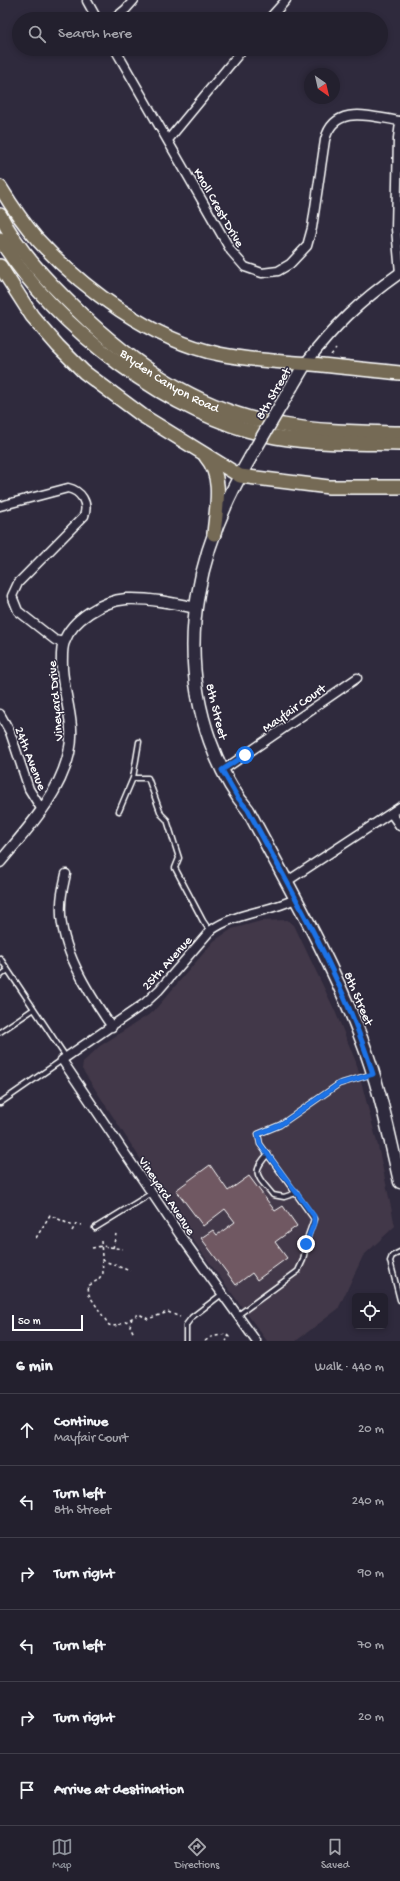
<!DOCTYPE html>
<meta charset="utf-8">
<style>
body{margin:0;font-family:"Gochi Hand",sans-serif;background:#2f2d3a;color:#f1f3f6}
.controls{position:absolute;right:12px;bottom:12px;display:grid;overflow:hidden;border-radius:6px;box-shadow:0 2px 6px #0003}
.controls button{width:36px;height:36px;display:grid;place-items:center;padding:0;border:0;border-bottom:1px solid #403e4a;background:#23202e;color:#f1f3f6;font:20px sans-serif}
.compass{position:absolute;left:304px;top:68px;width:36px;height:36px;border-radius:50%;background:#23202e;box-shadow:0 2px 6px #0003;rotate:146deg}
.scale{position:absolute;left:12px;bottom:10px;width:71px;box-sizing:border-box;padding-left:4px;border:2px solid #fff;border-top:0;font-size:11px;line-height:14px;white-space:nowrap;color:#fff;-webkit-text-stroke:3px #2f2a3d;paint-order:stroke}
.stop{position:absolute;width:12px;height:12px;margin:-9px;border:3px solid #1a73e8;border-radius:50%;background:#fff}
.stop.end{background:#1a73e8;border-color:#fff;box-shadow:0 1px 4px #0008}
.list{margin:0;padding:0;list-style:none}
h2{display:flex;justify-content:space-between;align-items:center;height:52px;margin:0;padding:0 16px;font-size:17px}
h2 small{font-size:13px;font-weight:400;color:#a3a3aa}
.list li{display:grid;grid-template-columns:26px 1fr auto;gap:12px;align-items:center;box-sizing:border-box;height:72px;padding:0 16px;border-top:1px solid #403e4a}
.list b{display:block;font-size:15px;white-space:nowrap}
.list p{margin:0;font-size:13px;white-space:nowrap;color:#a3a3aa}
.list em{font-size:13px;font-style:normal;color:#a3a3aa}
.icon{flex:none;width:22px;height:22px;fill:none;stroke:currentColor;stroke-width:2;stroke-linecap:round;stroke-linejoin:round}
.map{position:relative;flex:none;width:400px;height:1341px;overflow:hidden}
.search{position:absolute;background:#23202e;box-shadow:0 2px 6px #0003;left:12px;right:12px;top:12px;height:44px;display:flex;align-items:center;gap:10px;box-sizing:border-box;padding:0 14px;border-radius:22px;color:#a3a3aa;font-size:15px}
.sheet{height:484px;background:#23202e}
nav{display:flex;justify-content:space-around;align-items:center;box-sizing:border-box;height:56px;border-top:1px solid #403e4a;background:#23202e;font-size:11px;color:#a3a3aa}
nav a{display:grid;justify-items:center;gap:2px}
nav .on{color:#8c9099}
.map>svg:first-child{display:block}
.built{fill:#423848}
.building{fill:#705862;stroke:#fff}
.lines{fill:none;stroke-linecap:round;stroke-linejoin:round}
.service-casing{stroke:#fff;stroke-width:7}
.minor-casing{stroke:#fff;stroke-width:11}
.tertiary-casing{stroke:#fff;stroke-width:13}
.secondary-casing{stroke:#fff;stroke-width:15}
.primary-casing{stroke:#fff;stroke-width:16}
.path{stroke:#fff;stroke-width:1.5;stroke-dasharray:3 3;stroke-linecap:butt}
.service{stroke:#2f2a3d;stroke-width:4}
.minor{stroke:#2f2a3d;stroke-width:8}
.tertiary{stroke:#2f2a3d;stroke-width:10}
.secondary{stroke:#2f2a3d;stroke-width:12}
.primary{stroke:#756a55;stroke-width:13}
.secondary-bridge-casing{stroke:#fff;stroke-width:15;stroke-linecap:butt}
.secondary-bridge{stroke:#2f2a3d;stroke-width:12}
.route{stroke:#1a73e8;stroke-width:5}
.labels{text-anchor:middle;stroke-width:3;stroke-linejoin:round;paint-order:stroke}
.street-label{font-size:13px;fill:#fff;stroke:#2f2a3d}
</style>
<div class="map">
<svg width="400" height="1341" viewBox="0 0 400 1341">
<rect width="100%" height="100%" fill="#2f2a3d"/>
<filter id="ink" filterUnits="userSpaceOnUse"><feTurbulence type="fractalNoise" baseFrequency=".025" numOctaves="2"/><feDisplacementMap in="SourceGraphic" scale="8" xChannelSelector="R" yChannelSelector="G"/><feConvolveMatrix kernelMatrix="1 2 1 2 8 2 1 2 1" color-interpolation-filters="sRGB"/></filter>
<g filter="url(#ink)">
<path class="built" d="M287 920 294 925 335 1011 356 1062 378 1146 395 1226 363 1256 338 1309 296 1341H267L197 1246 82 1069 83 1062 100 1046 153 1012 214 941 232 929 261 921Z"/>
<path class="building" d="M210 1165 228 1191 249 1176 275 1211 283 1206 297 1226 275 1242 287 1258 257 1280 252 1273 236 1285 201 1238 213 1230 217 1235 235 1222 225 1209 203 1226 176 1190Z"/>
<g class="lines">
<defs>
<path id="service" d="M133 778H148L161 814 167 820 179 858 175 868 203 921 210 931
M119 811 133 778 139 742
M0 958 66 1057
M0 976 8 970
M0 1032 34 1009
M0 1103 62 1060
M268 1154C249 1174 259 1177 273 1195L284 1197 296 1193
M95 1228 152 1193
M400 1252 392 1256 390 1261 400 1300
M238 1315 298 1271 303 1260 308 1236 314 1219 260 1144 258 1134 280 1125 339 1084 372 1074
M186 1341V1325L192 1317 222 1294"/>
<path id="minor" d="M87 1 97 19
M114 19 126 9 134 0
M269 19 286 0
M115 49 231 251 245 267 262 273 278 271 290 264 307 246 312 228 325 140C334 103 372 117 400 121
M400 123 398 138 396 229 400 273
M168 140 243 49
M0 506 68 488C81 491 89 503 84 516L18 583 12 596 18 611 55 640 63 642
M0 714 10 732 29 789 42 810
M223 770 357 678
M391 813 400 826
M66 874C64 884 61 894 61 904 58 946 89 994 112 1027
M286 882 400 807
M256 1341 180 1235 62 1060 145 1003 159 990 210 931C236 912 267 913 295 899"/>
<path id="tertiary" d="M305 364C335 325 359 302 400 273
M0 862C27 829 59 796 69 753 76 724 64 697 62 669 62 661 61 649 64 642 72 619 103 601 126 599 149 598 173 603 196 608"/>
<path id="secondary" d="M292 386 305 364
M250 458C199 545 175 643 210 741 219 766 231 790 248 810 288 885 331 959 361 1038 379 1084 389 1134 400 1182"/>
<g id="primary">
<path d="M0 187C11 205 23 223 37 239 83 289 152 340 219 354 253 361 287 362 322 365 348 368 374 370 400 373"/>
<path id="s1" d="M0 215C19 252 48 282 78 311 134 366 203 413 283 425 321 432 361 432 400 433"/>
<path d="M0 239C54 327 173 419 276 437 317 444 359 443 400 444"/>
<path d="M0 266 32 316 58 346 84 372 143 416 240 476 329 487H400"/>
<path d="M206 457C224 477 216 509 214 534"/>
</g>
</defs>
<use href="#service" class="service-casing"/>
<use href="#minor" class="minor-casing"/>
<use href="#tertiary" class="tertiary-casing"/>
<use href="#secondary" class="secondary-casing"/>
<use href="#primary" class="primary-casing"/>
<path class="path" d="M331 355 336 349
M72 1231 76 1224 82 1225
M36 1238 50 1215 73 1226
M101 1241 103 1273 98 1280 88 1286 89 1295 109 1325C118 1329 131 1318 139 1314L148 1319 168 1312 180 1317
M92 1248 102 1246 123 1249
M113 1248 116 1234
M102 1260 130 1271
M132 1318 130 1326 134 1334
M205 1341 211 1337 226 1334 229 1337 226 1341"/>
<use href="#service" class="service"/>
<use href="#minor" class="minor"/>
<use href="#tertiary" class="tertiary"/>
<use href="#secondary" class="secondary"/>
<use href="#primary" class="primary"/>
<defs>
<path id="secondary-bridge" d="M250 458 292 386"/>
</defs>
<use href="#secondary-bridge" class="secondary-bridge-casing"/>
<use href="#secondary-bridge" class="secondary-bridge"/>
</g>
</g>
<g class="lines" filter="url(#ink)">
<path class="route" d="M245 755 222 770 238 798 248 810C294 896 344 980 373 1074L339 1084 280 1125 258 1134 260 1144 314 1216V1223L306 1244"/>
</g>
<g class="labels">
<g class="street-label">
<text transform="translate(220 207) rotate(60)" y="5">Knoll Crest Drive</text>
<text dy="5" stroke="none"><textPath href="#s1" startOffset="240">Bryden Canyon Road</textPath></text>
<text transform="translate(272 393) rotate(-60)" y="5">8th Street</text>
<text transform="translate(54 701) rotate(-95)" y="5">Vineyard Drive</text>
<text transform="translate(293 707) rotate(-35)" y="5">Mayfair Court</text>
<text transform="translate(218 711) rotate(76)" y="5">8th Street</text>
<text transform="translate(32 758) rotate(69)" y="5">24th Avenue</text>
<text transform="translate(166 962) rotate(-48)" y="5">25th Avenue</text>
<text transform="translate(360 998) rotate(67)" y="5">8th Street</text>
<text transform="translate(168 1195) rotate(56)" y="5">Vineyard Avenue</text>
</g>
</g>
</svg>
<div class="controls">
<button><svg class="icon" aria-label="locate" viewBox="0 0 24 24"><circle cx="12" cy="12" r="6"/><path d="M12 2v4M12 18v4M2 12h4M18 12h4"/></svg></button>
</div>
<svg class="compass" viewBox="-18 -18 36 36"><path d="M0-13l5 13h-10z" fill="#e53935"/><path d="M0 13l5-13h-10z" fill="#a3a3aa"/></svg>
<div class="scale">50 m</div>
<div class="stop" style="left:245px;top:755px"></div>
<div class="stop end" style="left:306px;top:1244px"></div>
<div class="search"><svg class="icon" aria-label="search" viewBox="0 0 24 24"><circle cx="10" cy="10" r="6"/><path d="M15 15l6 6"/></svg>Search here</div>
</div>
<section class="sheet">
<h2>6 min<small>Walk · 440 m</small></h2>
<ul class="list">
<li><svg class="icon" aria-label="ahead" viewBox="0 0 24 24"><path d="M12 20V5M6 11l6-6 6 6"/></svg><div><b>Continue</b><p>Mayfair Court</p></div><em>20 m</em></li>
<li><svg class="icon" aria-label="left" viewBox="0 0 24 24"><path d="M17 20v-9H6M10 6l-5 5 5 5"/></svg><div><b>Turn left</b><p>8th Street</p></div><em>240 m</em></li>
<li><svg class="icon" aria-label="right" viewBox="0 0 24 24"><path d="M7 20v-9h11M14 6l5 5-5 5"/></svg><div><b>Turn right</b></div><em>90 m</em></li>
<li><svg class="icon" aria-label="left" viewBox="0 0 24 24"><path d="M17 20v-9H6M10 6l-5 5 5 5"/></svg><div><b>Turn left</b></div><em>70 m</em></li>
<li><svg class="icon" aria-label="right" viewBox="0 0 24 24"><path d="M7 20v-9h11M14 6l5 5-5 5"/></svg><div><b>Turn right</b></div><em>20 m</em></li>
<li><svg class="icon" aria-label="arrive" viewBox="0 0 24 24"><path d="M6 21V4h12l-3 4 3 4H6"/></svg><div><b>Arrive at destination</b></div></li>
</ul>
</section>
<nav>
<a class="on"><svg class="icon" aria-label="map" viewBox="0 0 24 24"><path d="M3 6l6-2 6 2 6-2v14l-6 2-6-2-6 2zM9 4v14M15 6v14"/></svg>Map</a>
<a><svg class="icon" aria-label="directions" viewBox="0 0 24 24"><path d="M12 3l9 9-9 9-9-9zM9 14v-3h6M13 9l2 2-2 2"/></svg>Directions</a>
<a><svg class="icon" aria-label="saved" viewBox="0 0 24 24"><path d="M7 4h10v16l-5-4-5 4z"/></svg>Saved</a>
</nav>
